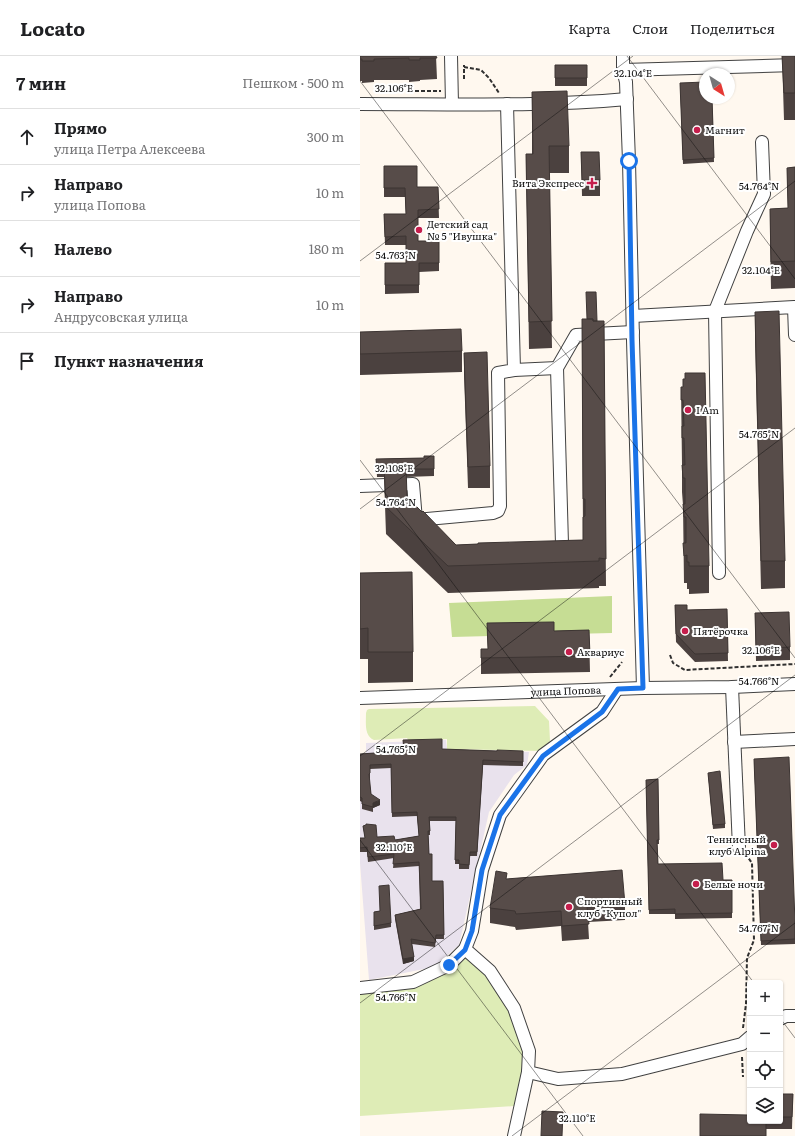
<!DOCTYPE html>
<html lang="ru">
<meta charset="utf-8">
<style>
body{margin:0;font-family:Literata,serif;background:#f2f2f2;color:#202124}
.controls{position:absolute;right:12px;bottom:12px;display:grid;overflow:hidden;border-radius:4px;box-shadow:0 1px 3px #0004}
.controls button{width:36px;height:36px;display:grid;place-items:center;padding:0;border:0;border-bottom:1px solid #e0e0e0;background:#fff;color:#202124;font:20px sans-serif}
.compass{position:absolute;left:339px;top:12px;width:36px;height:36px;border-radius:50%;background:#fff;box-shadow:0 1px 3px #0004;rotate:143deg}
.stop{position:absolute;width:12px;height:12px;margin:-9px;border:3px solid #1a73e8;border-radius:50%;background:#fff}
.stop.end{background:#1a73e8;border-color:#fff;box-shadow:0 1px 4px #0008}
.list{margin:0;padding:0;list-style:none}
h2{display:flex;justify-content:space-between;align-items:center;height:52px;margin:0;padding:0 16px;font-size:17px}
h2 small{font-size:13px;font-weight:400;color:#757577}
.list li{display:grid;grid-template-columns:26px 1fr auto;gap:12px;align-items:center;box-sizing:border-box;height:56px;padding:0 16px;border-top:1px solid #e0e0e0}
.list b{display:block;font-size:15px;white-space:nowrap}
.list p{margin:0;font-size:13px;white-space:nowrap;color:#757577}
.list em{font-size:13px;font-style:normal;color:#757577}
.icon{flex:none;width:22px;height:22px;fill:none;stroke:currentColor;stroke-width:2;stroke-linecap:round;stroke-linejoin:round}
.map{position:relative;flex:none;width:435px;height:1080px;overflow:hidden}
header{display:flex;align-items:center;gap:24px;box-sizing:border-box;height:56px;padding:0 20px;background:#fff;border-bottom:1px solid #e0e0e0}
header strong{font-size:19px}
nav{display:flex;gap:22px;margin-inline-start:auto;font-size:14px}
main{display:flex}
aside{flex:1;background:#fff}
.map>svg:first-child{display:block}
.industrial{fill:#e9e2ed}
.green{fill:#deecb6}
.forest{fill:#c6dd94}
.lines{fill:none;stroke-linecap:round;stroke-linejoin:round}
.minor-casing{stroke:#414141;stroke-width:14}
.path{stroke:#303030;stroke-width:2;stroke-dasharray:4 2;stroke-linecap:butt}
.minor{stroke:#fff;stroke-width:12}
.wall{fill:#4b413f}
.shaded-wall{fill:#3d3533}
.building{fill:#574c49;stroke:#3d3533}
.route{stroke:#1a73e8;stroke-width:5}
.ticks{fill:none;stroke:#0e0e0e;stroke-width:1;stroke-opacity:0.45}
.poi-dot{fill:#c51e4c;stroke:#fff;stroke-width:1.5}
.labels{text-anchor:middle;stroke-width:4;stroke-linejoin:round;paint-order:stroke}
.poi-label{font-size:10px;fill:#0e0e0e;stroke:#fff;text-anchor:start}
.street-label{font-size:10px;fill:#0e0e0e;stroke:#fff}
.ticks-label{font-size:10px;text-anchor:middle;fill:#0e0e0e;stroke:#fff;stroke-width:4;stroke-linejoin:round;paint-order:stroke}
</style>
<header>
<strong>Locato</strong>
<nav><a>Карта</a><a>Слои</a><a>Поделиться</a></nav>
</header>
<main>
<aside>
<h2>7 мин<small>Пешком · 500 m</small></h2>
<ul class="list">
<li><svg class="icon" aria-label="ahead" viewBox="0 0 24 24"><path d="M12 20V5M6 11l6-6 6 6"/></svg><div><b>Прямо</b><p>улица Петра Алексеева</p></div><em>300 m</em></li>
<li><svg class="icon" aria-label="right" viewBox="0 0 24 24"><path d="M7 20v-9h11M14 6l5 5-5 5"/></svg><div><b>Направо</b><p>улица Попова</p></div><em>10 m</em></li>
<li><svg class="icon" aria-label="left" viewBox="0 0 24 24"><path d="M17 20v-9H6M10 6l-5 5 5 5"/></svg><div><b>Налево</b></div><em>180 m</em></li>
<li><svg class="icon" aria-label="right" viewBox="0 0 24 24"><path d="M7 20v-9h11M14 6l5 5-5 5"/></svg><div><b>Направо</b><p>Андрусовская улица</p></div><em>10 m</em></li>
<li><svg class="icon" aria-label="arrive" viewBox="0 0 24 24"><path d="M6 21V4h12l-3 4 3 4H6"/></svg><div><b>Пункт назначения</b></div></li>
</ul>
</aside>
<div class="map">
<svg width="435" height="1080" viewBox="0 0 435 1080">
<rect width="100%" height="100%" fill="#fff8ef"/>
<path class="industrial" d="M86 684 87 693 169 696 167 709 154 719 129 756 99 889 74 911 9 924 0 807V702H6V687Z"/>
<path class="green" d="M175 650 189 665 190 685 180 695 87 693V683L49 685 47 682 14 684C4 680 6 667 6 657L7 654 9 653Z
M107 901 126 920 151 958 163 997 162 1017 154 1050 0 1060V938L54 932 91 915Z"/>
<path class="forest" d="M252 540V577L92 581 89 547Z"/>
<g class="lines">
<defs>
<g id="minor">
<path d="M91 0 92 48"/>
<path d="M263 0V14L266 26 269 105 273 284 283 632"/>
<path d="M263 14 435 9"/>
<path d="M0 48C89 48 178 51 267 43"/>
<path d="M273 260 434 251 435 279"/>
<path d="M154 314 197 312"/>
<path d="M0 430 53 428 56 464 133 457 138 455 140 450 138 317 154 314 147 48"/>
<path d="M195 496 200 495 202 488 197 312 216 279 273 276"/>
<path d="M359 517 355 255 387 175 404 138 402 86"/>
<path d="M372 631 379 792"/>
<path id="s1" d="M0 642 283 632 372 631 435 628"/>
<path d="M374 686 435 683"/>
<path d="M105 893 130 915 154 952 169 995 168 1016 154 1080"/>
<path d="M0 932 53 926 89 909 105 893 112 875 122 814 140 759 183 699 242 656 257 633"/>
<path d="M420 963 426 960H435"/>
<path d="M168 1016 198 1023 262 1018 382 988 390 981"/>
</g>
</defs>
<use href="#minor" class="minor-casing"/>
<path class="path" d="M104 11 121 14 129 22 139 37
M104 23V9
M55 35H81
M310 599 313 607 325 614 435 608
M250 621 262 606
M383 972 386 948 387 902 394 884 392 807 387 800
M382 1001 383 1021"/>
<use href="#minor" class="minor"/>
</g>
<path class="wall" d="M0 0H76L77 23 60 24V25L49 26V24H14V26L2 27V25H0Z
M422 0H435V64H424Z
M195 9H227V30H195Z
M320 27 352 42 354 106 323 108Z
M172 36 209 90V117H189L192 292 169 293 166 98H172Z
M221 96 240 124V140H222Z
M24 110 57 131H78L79 162H58V185H79V215L59 216V237L25 238V207H46V189H25L24 158H46L45 141H24Z
M435 111V232L411 233 410 180V153L428 152 427 112Z
M395 256 425 505V532L401 533 395 283Z
M222 263 237 265H244L246 530H239V532L88 537 26 478 24 421H17L16 403 64 402 74 400V420L46 421 47 441 96 489 223 484Z
M0 276 102 295V316L0 319Z
M104 297 130 410V432H108L104 318Z
M321 331H323L349 510V537L329 538V533H327V527H324L323 449 322 436V409H324H322Z
M0 517 53 596V626L8 627V603H0Z
M315 549 327 554 367 553 368 605 335 606 316 586Z
M395 557 430 591V604L396 605Z
M127 567 194 575 229 574 230 616 121 618V593H128Z
M43 684 82 693 137 695H163V710L123 709 117 800H110L109 813H99V808H95L96 765H70V779H68L69 798 72 825H83L84 883H76L75 891 52 888 54 905 43 908 35 863V859L60 853 59 810 33 812 34 802 8 806 7 796H0V782H5L3 770 17 781 35 784 59 780 57 760 32 761 31 712 10 713V722H9L11 738 20 749 13 752V756L2 753V746L0 745V698L44 695Z
M394 703 435 867V888L401 889Z
M348 717 365 768V772L353 773Z
M298 723 299 788H297L298 808 363 824H372V862L315 863V858H289L286 724Z
M147 823 265 849V864L228 866 229 883 202 885 201 870 156 874 155 871 130 867V852Z
M20 855 31 867V871L14 874V856Z
M420 1038H433L432 1073H406L390 1065H420Z"/>
<path class="shaded-wall" d="M20 744V749L13 752V747Z
M54 901V905L43 908V903Z"/>
<path class="building" d="M0 0H76L77 2H60V4H49V2L14 3V5H2V3H0Z
M422 0H435V37H424Z
M195 9H227V22H195Z
M345 26V42H352L354 102 323 104 320 27Z
M207 35 209 90H189L192 265 169 266 166 98H173L172 36Z
M221 96H239L240 124H222Z
M24 110H57V131H78L79 153 58 154V185H79V207H59V229H25V207H46V180L25 181 24 158H46L45 132H24Z
M435 111V205L411 206 410 153 428 152 427 112Z
M226 236H236L237 265H233V263H227Z
M419 255 425 505H401L395 256Z
M222 263H233V265H244L246 503 239 502V505L88 510 26 451 24 409H46L47 441 62 456 63 455 96 489 118 488V487L223 484V461L225 460V443H223Z
M101 273 102 295 0 298V276Z
M127 296 130 410 108 411 104 297Z
M325 317H345L349 510H329V506H327V499L324 500 323 487H326V461H324L323 448H325V422H323L322 409H325L324 382H322V370H324L323 344H321V331H323V323H325Z
M64 400H74V413H46V409H24V414H17L16 403 64 402Z
M52 516 53 596H8V572L0 573V517Z
M315 549H327V554L367 553 368 597 335 598 316 578Z
M429 556 430 591 396 593 395 557Z
M194 566V575L229 574 230 600 121 602V593H128L127 567Z
M82 683V693L137 695V694L163 695V706L123 704 117 796H110L109 809 99 808V804H95L96 761H69L70 775H68L69 798H72V825H83L84 879H76L75 887 51 883 54 901 43 903 35 859 61 853 59 806 33 808 34 798 8 801 7 791 0 792V782H5L3 770 6 769V768L16 769 17 781 34 780 35 784 59 780 57 756 32 757 31 708 10 709V717L9 718 11 738 20 744 13 747V751L2 748V742L0 741V698L44 695 43 684Z
M429 701 435 867V883L401 885 394 703Z
M360 715 365 768 353 769 348 717Z
M298 723 299 784H297L298 808 362 807 363 824H372V857L315 858V853L289 854 286 724Z
M262 814 265 849 227 851 229 868 202 870 201 855 156 858 155 855 130 852 136 815 147 817 146 823Z
M29 829 31 867 14 870V856L20 855 19 830Z
M388 1037H390V1065H406V1080H340V1058L388 1059Z
M420 1038H433L432 1061H420Z
M182 1055 203 1056 202 1080H181Z"/>
<g class="lines">
<path class="route" d="M89 909 105 894 112 875 122 814 140 759 183 700 242 656 258 633 283 632 272 284 269 105"/>
</g>
<path class="ticks" d="M267 0 435 223M0 25 435 602M0 205 273 0M0 404 394 927M0 453 435 125M0 700 435 372M0 784 223 1080M0 947 435 619M420 962 435 982M152 1080 435 867"/>
<g class="poi-dot">
<circle cx="337" cy="74" r="4"/>
<path d="M230 121h4v4h4v4h-4v4h-4v-4h-4v-4h4z"/>
<circle cx="59" cy="174" r="4"/>
<circle cx="328" cy="354" r="4"/>
<circle cx="325" cy="575" r="4"/>
<circle cx="209" cy="596" r="4"/>
<circle cx="414" cy="789" r="4"/>
<circle cx="336" cy="828" r="4"/>
<circle cx="209" cy="851" r="4"/>
</g>
<g class="labels">
<g class="poi-label">
<text x="345" y="78">Магнит</text>
<text x="224" y="131" text-anchor="end">Вита Экспресс</text>
<text x="67" y="172">Детский сад<tspan x="67" dy="12">№ 5 "Ивушка"</tspan></text>
<text x="336" y="358">I Am</text>
<text x="333" y="579">Пятёрочка</text>
<text x="217" y="600">Аквариус</text>
<text x="406" y="787" text-anchor="end">Теннисный<tspan x="406" dy="12">клуб Alpina</tspan></text>
<text x="344" y="832">Белые ночи</text>
<text x="217" y="849">Спортивный<tspan x="217" dy="12">клуб "Купол"</tspan></text>
</g>
<g class="street-label">
<text dy="4" stroke="none"><textPath href="#s1" startOffset="206">улица Попова</textPath></text>
</g>
</g>
<g class="ticks-label">
<text x="273" y="21">32.104°E</text>
<text x="34" y="36">32.106°E</text>
<text x="399" y="134">54.764°N</text>
<text x="36" y="203">54.763°N</text>
<text x="401" y="218">32.104°E</text>
<text x="399" y="382">54.765°N</text>
<text x="34" y="416">32.108°E</text>
<text x="36" y="450">54.764°N</text>
<text x="401" y="598">32.106°E</text>
<text x="399" y="629">54.766°N</text>
<text x="36" y="697">54.765°N</text>
<text x="34" y="795">32.110°E</text>
<text x="399" y="876">54.767°N</text>
<text x="36" y="945">54.766°N</text>
<text x="217" y="1066">32.110°E</text>
</g>
</svg>
<div class="controls">
<button>+</button>
<button>−</button>
<button><svg class="icon" aria-label="locate" viewBox="0 0 24 24"><circle cx="12" cy="12" r="6"/><path d="M12 2v4M12 18v4M2 12h4M18 12h4"/></svg></button>
<button><svg class="icon" aria-label="layers" viewBox="0 0 24 24"><path d="M12 4l9 5-9 5-9-5zM3 14l9 5 9-5"/></svg></button>
</div>
<svg class="compass" viewBox="-18 -18 36 36"><path d="M0-13l5 13h-10z" fill="#e53935"/><path d="M0 13l5-13h-10z" fill="#757577"/></svg>
<div class="stop" style="left:269px;top:105px"></div>
<div class="stop end" style="left:89px;top:909px"></div>
</div>
</main>
